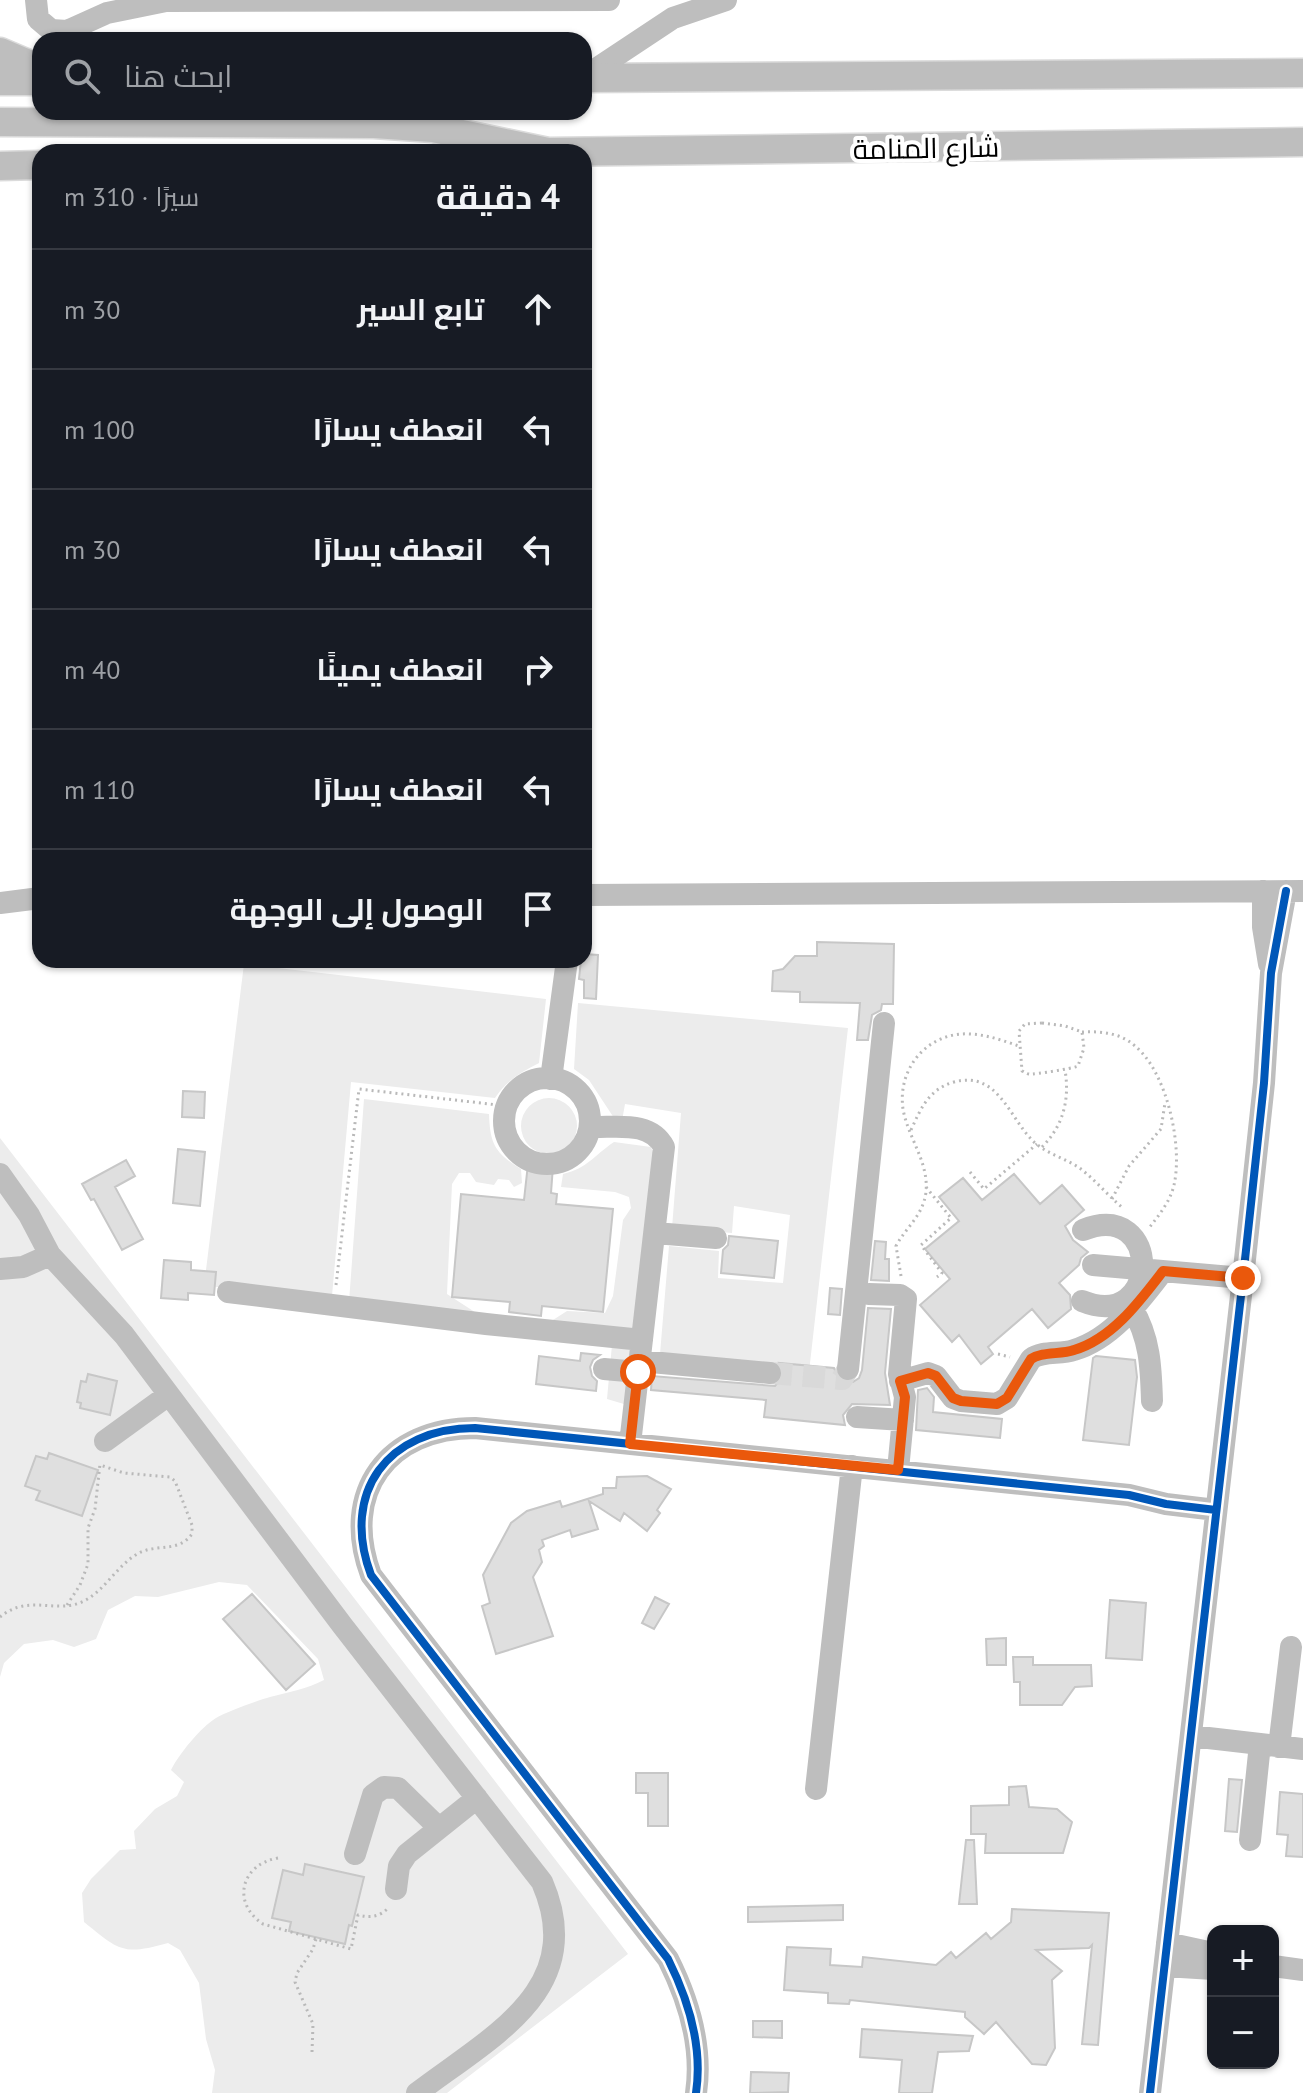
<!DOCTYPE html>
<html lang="ar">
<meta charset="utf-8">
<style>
body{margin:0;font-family:"PT Sans",Cairo,sans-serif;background:#20242c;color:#f1f3f6;direction:rtl}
.controls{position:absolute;right:24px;bottom:24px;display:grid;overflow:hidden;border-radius:16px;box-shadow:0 2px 6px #0004}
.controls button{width:72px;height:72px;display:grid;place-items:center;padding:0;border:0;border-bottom:2px solid #363941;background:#171b24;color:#f1f3f6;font:40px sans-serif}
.stop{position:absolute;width:24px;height:24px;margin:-18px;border:6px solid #ea580c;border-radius:50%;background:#fff}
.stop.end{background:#ea580c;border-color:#fff;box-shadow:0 2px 8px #0008}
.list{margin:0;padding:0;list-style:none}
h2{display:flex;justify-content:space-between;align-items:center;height:104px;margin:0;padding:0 32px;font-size:34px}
h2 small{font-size:26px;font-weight:400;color:#9ea1a6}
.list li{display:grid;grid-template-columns:52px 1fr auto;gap:24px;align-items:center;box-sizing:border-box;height:120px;padding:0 32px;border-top:2px solid #363941}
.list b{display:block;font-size:30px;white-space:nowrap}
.list em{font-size:26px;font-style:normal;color:#9ea1a6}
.icon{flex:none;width:44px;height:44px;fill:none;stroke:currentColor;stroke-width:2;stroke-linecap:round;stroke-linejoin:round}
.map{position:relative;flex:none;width:1303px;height:2093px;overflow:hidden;direction:ltr}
.search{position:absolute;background:#171b24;box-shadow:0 2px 6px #0004;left:32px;top:32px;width:560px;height:88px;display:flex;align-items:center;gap:20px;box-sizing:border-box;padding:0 28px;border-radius:24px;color:#9ea1a6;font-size:30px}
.panel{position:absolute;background:#171b24;box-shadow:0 2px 6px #0004;left:32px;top:144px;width:560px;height:824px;border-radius:24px;direction:rtl}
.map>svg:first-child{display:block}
.green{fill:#ececec}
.building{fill:#dfdfdf;stroke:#c7c7c7;stroke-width:2}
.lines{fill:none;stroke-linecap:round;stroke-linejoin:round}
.minor-tunnel{stroke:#d9d9d9;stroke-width:22;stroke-dasharray:22 11;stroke-linecap:butt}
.major-casing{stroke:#dbdbdb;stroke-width:31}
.path{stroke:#b9b9b9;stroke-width:3;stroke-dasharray:2 4;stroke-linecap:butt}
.minor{stroke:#bebebe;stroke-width:22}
.major{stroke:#bebebe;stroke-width:28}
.cycleway-casing{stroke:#fff;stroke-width:13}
.cycleway{stroke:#0057b8;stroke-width:8}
.route{stroke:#ea580c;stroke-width:10}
.labels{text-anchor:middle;stroke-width:8;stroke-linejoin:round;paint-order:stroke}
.street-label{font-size:28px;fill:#000;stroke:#fff}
</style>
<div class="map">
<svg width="1303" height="2093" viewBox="0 0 1303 2093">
<rect width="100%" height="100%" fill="#fff"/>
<path class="green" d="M244 964 546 999 539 1063C521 1072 506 1081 495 1098L351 1082 332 1296 204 1286Z
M578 1003 848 1028 809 1372 660 1354 669 1246 719 1251 718 1278 783 1283 790 1215 734 1206 732 1233 672 1228 681 1113 625 1104 622 1121 614 1118 589 1080 574 1069Z
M521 1126a28 28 0 1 1 56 0a28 28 0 1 1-56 0Z
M364 1099 489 1114C490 1144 495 1153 521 1169L522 1183 514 1187 509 1180 498 1179 494 1185 476 1182 470 1173H459L452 1184 447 1294 484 1318 349 1302Z
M0 1138 628 1954 447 2093H212L215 2070 206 2039 199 1983 180 1950 168 1943C122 1956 119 1950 84 1922L82 1893 91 1879 120 1850 136 1849 134 1831 155 1809 177 1796 184 1782 171 1770C179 1754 201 1727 216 1718 226 1712 259 1700 270 1697 289 1692 307 1689 324 1680L318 1659 247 1585 219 1582 158 1597 135 1596 108 1610 96 1639 74 1647 53 1640 24 1644 4 1663 0 1677Z
M614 1142 651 1147 659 1168 634 1407 607 1399 613 1334 542 1327 567 1311 605 1313 613 1296 623 1220 631 1208 629 1197 615 1192 561 1187 563 1174C588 1168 593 1156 614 1142Z"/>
<path class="building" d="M817 942 894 944 893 1004H882L881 1010 872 1015 868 1040H857L860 1003 800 1002V992L772 991 773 971 783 969 795 956H817Z
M584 954 598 955 596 999 584 998V980L579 979 581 960H584Z
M183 1091 205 1092 204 1118 182 1117Z
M178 1149 205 1152 200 1206 173 1203Z
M126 1160 135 1176 115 1187 143 1239 122 1250 94 1199 91 1200 82 1184Z
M528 1164 553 1166 551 1193 557 1194 556 1204 613 1209 603 1312 542 1306 541 1316 509 1312 510 1302 452 1297 461 1194 524 1200Z
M1014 1174 1040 1204 1062 1185 1084 1210 1065 1226 1073 1240 1088 1252 1081 1258 1079 1265 1059 1283 1070 1295 1071 1309 1048 1328 1032 1309 988 1347 993 1354 981 1364 959 1335 952 1342 920 1305 950 1279 925 1249 959 1221 939 1197 963 1178 982 1200Z
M729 1236 778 1241 774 1278 721 1273 723 1250 728 1245Z
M875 1241 886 1242 885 1259H889V1281L871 1280Z
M164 1260 191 1262V1270L216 1272 214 1295 188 1293V1300L161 1298Z
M830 1288 842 1289 840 1315 828 1314Z
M868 1308 891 1309 885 1373 890 1405 852 1404 843 1415 845 1425 764 1417 766 1400 651 1390 652 1376 775 1386 784 1375 779 1363 834 1368 839 1380 853 1382 859 1378 862 1370Z
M581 1353 600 1355 593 1360 590 1367 592 1376 597 1381 596 1391 536 1384 539 1356 580 1361Z
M1096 1356 1135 1360 1137 1377 1129 1445 1083 1440 1093 1358Z
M88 1374 117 1381 110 1415 80 1408 81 1403 77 1402 81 1381 86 1382Z
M927 1388 934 1397 933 1412 1002 1419 1000 1438 916 1430 918 1390Z
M49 1453 98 1470 82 1516 36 1500 40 1491 25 1486 36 1456 47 1459Z
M647 1476 671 1489 657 1510 660 1513 647 1531 624 1513 620 1521 589 1501 598 1529 572 1537 570 1530 542 1540 544 1546 539 1550 542 1562 533 1577 553 1636 496 1654 482 1606 490 1603 483 1575 511 1523 527 1511 560 1501 562 1507 603 1494V1488H616L617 1477Z
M252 1594 315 1664 286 1690 223 1619Z
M655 1597 669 1604 654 1629 642 1623Z
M1110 1600 1146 1603 1142 1660 1106 1658Z
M1006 1638V1665H987L986 1639Z
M1013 1657H1033V1665H1091L1092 1686 1075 1687 1062 1705H1020V1682H1014Z
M636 1773H668V1826H648V1793H636Z
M1229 1779 1242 1780 1237 1832 1225 1831Z
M1026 1786 1029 1807 1057 1809 1072 1822 1063 1853H985L986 1834H971V1806L1009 1805V1787Z
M1280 1792 1303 1794V1857L1286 1856 1288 1835 1277 1834Z
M966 1840H974L977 1904H959Z
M305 1864 364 1877 352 1926 349 1925 345 1944 289 1931 291 1922 272 1918 283 1870 303 1875Z
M843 1905V1920L748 1922V1907Z
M1012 1909 1109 1913 1098 2045 1082 2044 1092 1945 1089 1948 1036 1950 1062 1971 1052 1980 1055 2048 1046 2065 1032 2064 996 2022 984 2034 965 2017V2012L850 2000 849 2004 828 2003V1993L784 1990 787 1947 831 1949 830 1965 862 1967 863 1957 936 1965 951 1952 956 1958 986 1933 991 1939 1011 1922Z
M753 2021H782V2038L753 2037Z
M862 2029 973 2036 969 2051 938 2052 932 2093H899L902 2060 860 2057Z
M751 2072 789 2073 788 2092 750 2093Z"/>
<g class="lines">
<path class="minor-tunnel" d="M770 1373 842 1379 848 1369"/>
<defs>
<path id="major" d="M0 52 40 69
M584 78 1303 73
M0 81H40
M0 122 374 124 433 128 548 152
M548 152 1303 142
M0 166 40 165"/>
</defs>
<use href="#major" class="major-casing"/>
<path class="path" d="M1042 1023 1065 1026 1082 1032 1084 1048 1078 1066C1075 1068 1033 1075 1029 1074 1026 1074 1025 1072 1022 1071L1019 1031 1025 1024Z
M1082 1032C1101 1031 1121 1033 1135 1046 1167 1072 1183 1146 1174 1185 1170 1202 1159 1215 1149 1228
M911 1130C921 1108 929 1089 954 1082 999 1070 1009 1119 1035 1143 1048 1154 1064 1158 1078 1167 1094 1178 1107 1195 1123 1208
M1042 1147C1063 1126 1070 1100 1065 1070
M970 1172 984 1189 1037 1144
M926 1187 951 1218 921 1245 942 1273 937 1277
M1112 1199 1129 1166 1161 1129 1165 1103
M901 1276 896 1246C906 1227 923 1216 926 1192 929 1162 908 1138 903 1109 897 1067 929 1031 971 1034 988 1035 1004 1041 1019 1046
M336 1285 359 1089 507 1106
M998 1354 1010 1357
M67 1605 80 1585 88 1564V1528L95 1509 100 1464
M0 1617C29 1593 56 1615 84 1601 106 1590 118 1563 141 1552 160 1544 179 1552 192 1534V1525L175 1481 170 1477 124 1473 100 1465
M278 1858C241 1864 231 1903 263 1924L351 1949 358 1915C371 1918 380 1917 389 1907
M312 2052 313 2024 295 1982 297 1973 313 1949 316 1939"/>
<path class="minor" d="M36 0 38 19 51 30 67 31 107 13 166 1 150 0
M166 1 609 0
M584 77 673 18 726 0
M1263 891V927L1269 964
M584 895 1303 891
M0 903 40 898
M504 1121a43 43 0 1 1 86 0a43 43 0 1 1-86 0Z
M551 1079 567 960
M590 1127C616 1128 650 1120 664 1147L630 1444
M0 1174 29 1215 50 1255 124 1335 342 1625 542 1882C589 1990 490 2037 417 2093
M655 1233 716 1238
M1093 1265 1243 1278
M0 1269 23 1267 50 1255
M228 1292 486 1324 642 1340
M869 1294 900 1295 906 1299 899 1374 905 1397 898 1470
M1082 1301C1161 1333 1163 1198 1083 1230
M1132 1308C1150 1338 1151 1367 1152 1401
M640 1361 770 1373
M604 1369 638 1372
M848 1369 884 1023
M900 1381 928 1373 936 1376 953 1398 961 1401 997 1404 1007 1398 1031 1359C1043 1350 1060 1355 1074 1350 1112 1339 1140 1301 1163 1271
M857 1417 903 1420
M105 1441 167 1396
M1191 1736 1303 1749
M1279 1747 1291 1647
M816 1789 852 1466
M1250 1840 1260 1744
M355 1854 373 1795 384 1787 398 1788 439 1828
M396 1889 399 1866 407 1854 477 1798
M1167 1943 1213 1953
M1165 1966 1213 1969
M1273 1966 1303 1970
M696 2093C703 2046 689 2001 668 1959L371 1575C340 1492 388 1428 475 1428L1129 1495 1166 1504 1216 1510
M1150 2093 1243 1278 1264 1083 1271 973 1286 891"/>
<use href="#major" class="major"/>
<defs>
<path id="cycleway" d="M696 2093C703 2046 689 2001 668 1959L371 1575C340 1492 388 1428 475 1428L1129 1495 1166 1504 1216 1510
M1150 2093 1243 1278 1264 1083 1271 973 1286 891"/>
</defs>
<use href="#cycleway" class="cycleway-casing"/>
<use href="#cycleway" class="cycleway"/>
</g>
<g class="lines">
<path class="route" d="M638 1372 630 1444 898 1470 905 1397 900 1381 928 1373 936 1376 953 1398 961 1401 997 1404 1007 1398 1031 1359C1043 1351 1060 1355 1074 1350 1112 1339 1140 1301 1163 1271L1243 1278"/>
</g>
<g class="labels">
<g class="street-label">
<text transform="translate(926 148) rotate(-1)" y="10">شارع المنامة</text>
</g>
</g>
</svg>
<div class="controls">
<button>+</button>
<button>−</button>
</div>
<div class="stop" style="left:638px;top:1372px"></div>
<div class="stop end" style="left:1243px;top:1278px"></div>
<div class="search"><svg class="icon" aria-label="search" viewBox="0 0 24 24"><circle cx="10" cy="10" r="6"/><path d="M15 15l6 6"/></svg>ابحث هنا</div>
<section class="panel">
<h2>4 دقيقة<small>سيرًا · 310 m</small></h2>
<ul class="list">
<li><svg class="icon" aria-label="ahead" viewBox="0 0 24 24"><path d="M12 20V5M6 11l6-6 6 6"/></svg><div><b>تابع السير</b></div><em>30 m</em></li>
<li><svg class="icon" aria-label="left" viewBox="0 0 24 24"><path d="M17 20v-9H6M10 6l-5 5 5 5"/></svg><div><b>انعطف يسارًا</b></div><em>100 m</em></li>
<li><svg class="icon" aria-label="left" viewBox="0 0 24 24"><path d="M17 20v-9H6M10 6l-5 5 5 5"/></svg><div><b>انعطف يسارًا</b></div><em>30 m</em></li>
<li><svg class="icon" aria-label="right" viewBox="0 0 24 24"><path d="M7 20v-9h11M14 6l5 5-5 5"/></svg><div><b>انعطف يمينًا</b></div><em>40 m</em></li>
<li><svg class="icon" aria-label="left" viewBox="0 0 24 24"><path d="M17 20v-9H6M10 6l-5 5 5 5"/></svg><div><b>انعطف يسارًا</b></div><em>110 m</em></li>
<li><svg class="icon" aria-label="arrive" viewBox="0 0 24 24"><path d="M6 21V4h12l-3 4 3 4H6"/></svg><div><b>الوصول إلى الوجهة</b></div></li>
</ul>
</section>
</div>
